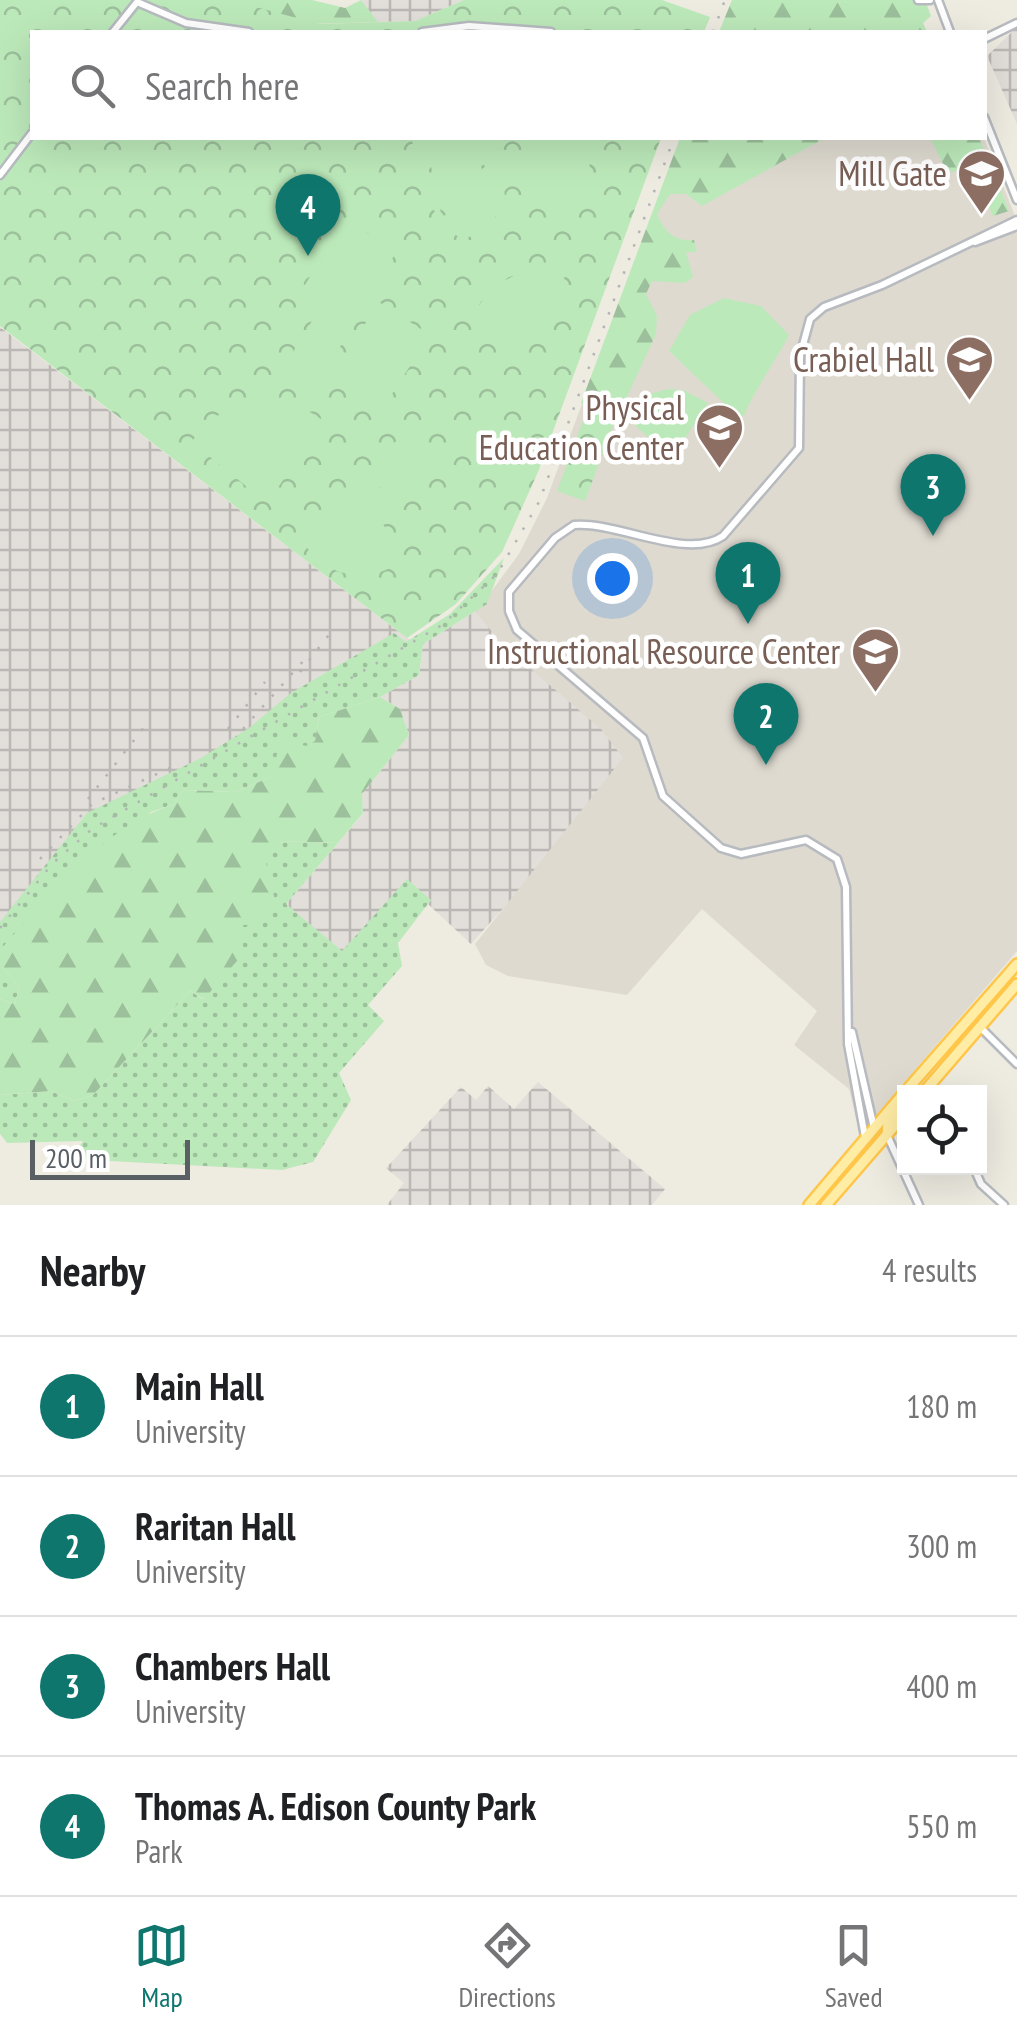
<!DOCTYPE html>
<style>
body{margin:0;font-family:"PT Sans Narrow",sans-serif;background:#f6f6f6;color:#202124}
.controls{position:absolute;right:30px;bottom:30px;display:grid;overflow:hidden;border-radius:0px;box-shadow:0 10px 40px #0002}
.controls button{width:90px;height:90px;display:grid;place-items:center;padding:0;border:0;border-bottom:2px solid #e0e0e0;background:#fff;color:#202124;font:50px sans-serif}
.scale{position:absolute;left:30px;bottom:25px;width:160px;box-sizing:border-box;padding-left:10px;border:5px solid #5a5f64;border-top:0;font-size:28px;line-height:35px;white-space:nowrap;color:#5a5f64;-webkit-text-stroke:8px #fff;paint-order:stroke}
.you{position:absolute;left:612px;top:578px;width:35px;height:35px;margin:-25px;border:8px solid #fff;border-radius:50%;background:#1a73e8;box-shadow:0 0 0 15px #1a73e833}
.badge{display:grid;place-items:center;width:65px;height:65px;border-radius:50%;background:#0f766e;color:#fff;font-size:32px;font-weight:700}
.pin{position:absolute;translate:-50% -82px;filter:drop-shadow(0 2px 5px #0008)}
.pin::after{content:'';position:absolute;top:52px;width:35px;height:30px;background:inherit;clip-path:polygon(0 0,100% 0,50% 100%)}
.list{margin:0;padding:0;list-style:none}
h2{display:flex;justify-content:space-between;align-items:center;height:130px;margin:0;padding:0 40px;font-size:42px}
h2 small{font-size:32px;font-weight:400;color:#757577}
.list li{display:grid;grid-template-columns:65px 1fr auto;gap:30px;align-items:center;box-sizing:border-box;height:140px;padding:0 40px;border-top:2px solid #e0e0e0}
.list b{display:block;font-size:38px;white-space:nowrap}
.list p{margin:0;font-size:32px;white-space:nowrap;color:#757577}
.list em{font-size:32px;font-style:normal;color:#757577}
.icon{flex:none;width:55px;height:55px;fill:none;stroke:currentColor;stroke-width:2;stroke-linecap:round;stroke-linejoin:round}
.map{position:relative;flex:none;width:1017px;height:1205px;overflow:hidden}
.search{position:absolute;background:#fff;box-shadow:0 10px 40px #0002;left:30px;right:30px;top:30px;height:110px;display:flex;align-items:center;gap:25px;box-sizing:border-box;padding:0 35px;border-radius:0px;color:#757577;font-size:38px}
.sheet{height:690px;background:#fff}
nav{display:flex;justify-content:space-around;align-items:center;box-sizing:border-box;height:140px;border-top:2px solid #e0e0e0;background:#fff;font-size:28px;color:#757577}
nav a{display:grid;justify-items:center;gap:5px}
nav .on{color:#0f766e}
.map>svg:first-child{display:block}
.industrial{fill:url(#industrial-grid)}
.education{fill:#dedad0}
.grass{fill:url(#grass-dots)}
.forest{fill:url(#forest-firs)}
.park{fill:url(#park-crowns)}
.pitch{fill:#bce9ba}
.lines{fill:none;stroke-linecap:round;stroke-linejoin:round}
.minor-casing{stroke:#b7babf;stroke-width:11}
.major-casing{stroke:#ffc649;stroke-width:14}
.minor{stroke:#fff;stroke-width:6}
.major{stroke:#ffeda5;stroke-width:9}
.rail{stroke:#b3b4b5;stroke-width:2.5;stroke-dasharray:2.5 12;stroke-linecap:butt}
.labels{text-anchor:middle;stroke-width:9;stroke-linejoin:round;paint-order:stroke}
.education-label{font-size:35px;fill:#785e54;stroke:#fff;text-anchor:end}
</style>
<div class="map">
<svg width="1017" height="1205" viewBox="0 0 1017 1205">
<defs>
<pattern id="industrial-grid" width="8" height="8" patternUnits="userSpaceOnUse" patternTransform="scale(2.5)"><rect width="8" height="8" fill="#e2ded9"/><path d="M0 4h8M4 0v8" fill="none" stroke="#bab7b4"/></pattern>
<pattern id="grass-dots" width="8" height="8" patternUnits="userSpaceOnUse" patternTransform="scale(2.5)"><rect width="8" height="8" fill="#bce9ba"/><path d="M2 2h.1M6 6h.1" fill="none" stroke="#9cc09b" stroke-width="1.8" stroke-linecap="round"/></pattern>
<pattern id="forest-firs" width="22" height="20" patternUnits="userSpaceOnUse" patternTransform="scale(2.5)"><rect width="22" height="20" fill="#bce9ba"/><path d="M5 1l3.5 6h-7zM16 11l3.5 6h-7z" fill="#9cc09b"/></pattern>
<pattern id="park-crowns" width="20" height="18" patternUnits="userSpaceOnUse" patternTransform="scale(2.5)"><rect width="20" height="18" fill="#bce9ba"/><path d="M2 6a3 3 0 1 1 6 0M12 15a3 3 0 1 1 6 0" fill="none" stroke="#9cc09b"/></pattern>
</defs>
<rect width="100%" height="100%" fill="#eeebe1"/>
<path class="industrial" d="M361 0H464L415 21 378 22Z
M1017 27V124L987 56Z
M0 327 420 648 130 813 0 940Z
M487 604 642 754 471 944 428 904 431 900 342 952 286 904 363 814 362 794 409 735 400 709 380 697 419 675 423 644Z
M538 1082 665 1189 652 1205H387L404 1183 386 1168 461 1087 476 1100 488 1086 514 1109Z"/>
<path class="education" d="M681 138H984L1017 221V951L860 1134 849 1089 794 1045 817 1011 702 909 627 995 508 976 486 965 475 944 623 758 601 729 502 644 476 612 519 554 547 498Z"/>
<path class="grass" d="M504 558 487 604 423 644 419 675 380 697 319 717 315 741 271 777 235 792 183 790 174 804 151 812 2 967 19 987 15 1004 0 999V922L87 813 201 758 249 728 291 693 394 633 406 642 450 614Z
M282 841 338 843 286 904 342 951 407 879 431 900 398 943 402 966 368 1005 384 1021 339 1073 351 1100 313 1162 282 1170 72 1159 83 1141 7 1143 0 1134V1095L51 1091 74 1101 93 1095 190 991 203 999 243 925 264 858Z"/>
<path class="forest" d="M0 0H312L345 8 361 0 378 22 32 32Z
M732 0H925L931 16 923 23 927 32H719Z
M680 138H825L702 206 686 194H670L657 214C665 232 673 241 694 240L697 252H686L693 277 685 283 652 281 646 294 657 316 656 334 618 416 581 403Z
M930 138H979L1009 211 993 216 970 166 948 173Z
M380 697 400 709 409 735 362 794 363 813 338 843 282 841 265 858 275 901 261 924 243 925V954L204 999 190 991 93 1095 74 1101 51 1091 0 1095V999L15 1004 19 987 2 967 1 949C49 895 103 827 174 804L183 790 235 792 271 777 281 739 306 746 315 741 319 717Z"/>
<path class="park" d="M0 0H230L319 24 415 21 464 0H662L710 17 704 32H32V138H661L538 472 502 552 456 604 407 638 0 326Z
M588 407 616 418 585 501 557 491Z"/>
<path class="pitch" d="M411 138H419L442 216 494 202 477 138H489L507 202 502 204 489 230 463 239 439 226Z
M423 138H473L489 194 442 207Z
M522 138H586L594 199 532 207Z
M346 220 397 251 351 324 301 291Z
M536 271 565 276 543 345 472 320C483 291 505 274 536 271Z
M724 298 761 306 789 335C781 352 746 404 745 415L731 418V410L669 351 690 315Z
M379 302 430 335 385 405 334 373Z
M315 316 347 336 315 386 284 367Z
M668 389 683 390 708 403 678 449V457L665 459 664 451 623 415 642 396Z
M252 400 297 404 324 421 272 496 261 498 191 442 212 418Z
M409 427 436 453 392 498 365 475Z
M360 499H366L406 559C370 584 332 581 304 544Z"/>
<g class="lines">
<defs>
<path id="minor" d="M918 0H930
M938 0 950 32
M113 32 137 2 186 23 249 32
M422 32 469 26 551 32
M984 39 1017 23
M984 117 1017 200
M0 175 32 133
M975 242 1017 226
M980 1027 1017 1064
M852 1032 874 1128
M887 1135 919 1205
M865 1137 848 1044 846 887 837 859 806 840 741 854 721 848 663 796 643 738 517 630 509 611V592L555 538 574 525C617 521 687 561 723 536L799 448 800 356 810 319 824 307 882 285 1017 220
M974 1168 981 1184 1004 1205"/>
<path id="major" d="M905 1092 1017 964
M924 1092 1017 984
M887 1135 888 1123 904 1102
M809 1205 904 1093
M826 1205 904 1115"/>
</defs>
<use href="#minor" class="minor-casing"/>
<use href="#major" class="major-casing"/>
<use href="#minor" class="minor"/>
<use href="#major" class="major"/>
<path class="rail" d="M713 32 725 0
M300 672 335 627
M228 729 265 682
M243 729 305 659
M88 799 149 721
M40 859 92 804 172 767
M0 928 53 863 92 829 442 625 497 574 539 502 674 138"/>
</g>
<defs>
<symbol id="university-pin" viewBox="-11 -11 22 30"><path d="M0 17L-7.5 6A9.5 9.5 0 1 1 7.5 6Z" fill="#8d6e63" stroke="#fff"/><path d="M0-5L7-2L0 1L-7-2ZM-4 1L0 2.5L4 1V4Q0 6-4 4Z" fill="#fff"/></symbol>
</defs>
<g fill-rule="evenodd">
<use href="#university-pin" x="954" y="146" width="55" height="75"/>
<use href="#university-pin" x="942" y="332" width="55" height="75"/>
<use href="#university-pin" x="692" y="400" width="55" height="75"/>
<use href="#university-pin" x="848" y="624" width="55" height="75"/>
</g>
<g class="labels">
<g class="education-label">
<text x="947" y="186">Mill Gate</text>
<text x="934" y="372">Crabiel Hall</text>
<text x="684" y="420">Physical<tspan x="684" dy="40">Education Center</tspan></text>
<text x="840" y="664">Instructional Resource Center</text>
</g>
</g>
</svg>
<div class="controls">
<button><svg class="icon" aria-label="locate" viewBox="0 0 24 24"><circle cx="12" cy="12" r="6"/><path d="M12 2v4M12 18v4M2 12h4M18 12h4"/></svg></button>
</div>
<div class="scale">200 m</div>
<div class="you"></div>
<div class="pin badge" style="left:748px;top:624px">1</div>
<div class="pin badge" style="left:766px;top:765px">2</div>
<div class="pin badge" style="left:933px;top:536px">3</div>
<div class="pin badge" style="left:308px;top:256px">4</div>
<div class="search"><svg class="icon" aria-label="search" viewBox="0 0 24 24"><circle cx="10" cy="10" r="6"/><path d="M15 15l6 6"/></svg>Search here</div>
</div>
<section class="sheet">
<h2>Nearby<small>4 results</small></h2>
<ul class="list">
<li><span class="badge">1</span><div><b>Main Hall</b><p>University</p></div><em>180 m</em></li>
<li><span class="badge">2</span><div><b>Raritan Hall</b><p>University</p></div><em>300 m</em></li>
<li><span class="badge">3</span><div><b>Chambers Hall</b><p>University</p></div><em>400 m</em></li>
<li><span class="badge">4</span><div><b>Thomas A. Edison County Park</b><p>Park</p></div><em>550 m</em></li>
</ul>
</section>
<nav>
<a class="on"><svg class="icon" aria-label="map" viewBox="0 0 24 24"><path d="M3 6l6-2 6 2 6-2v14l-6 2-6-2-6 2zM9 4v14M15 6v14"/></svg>Map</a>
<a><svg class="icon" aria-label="directions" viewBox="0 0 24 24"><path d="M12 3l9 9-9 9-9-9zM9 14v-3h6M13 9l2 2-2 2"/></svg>Directions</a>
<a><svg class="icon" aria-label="saved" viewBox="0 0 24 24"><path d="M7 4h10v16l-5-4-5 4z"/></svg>Saved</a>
</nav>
